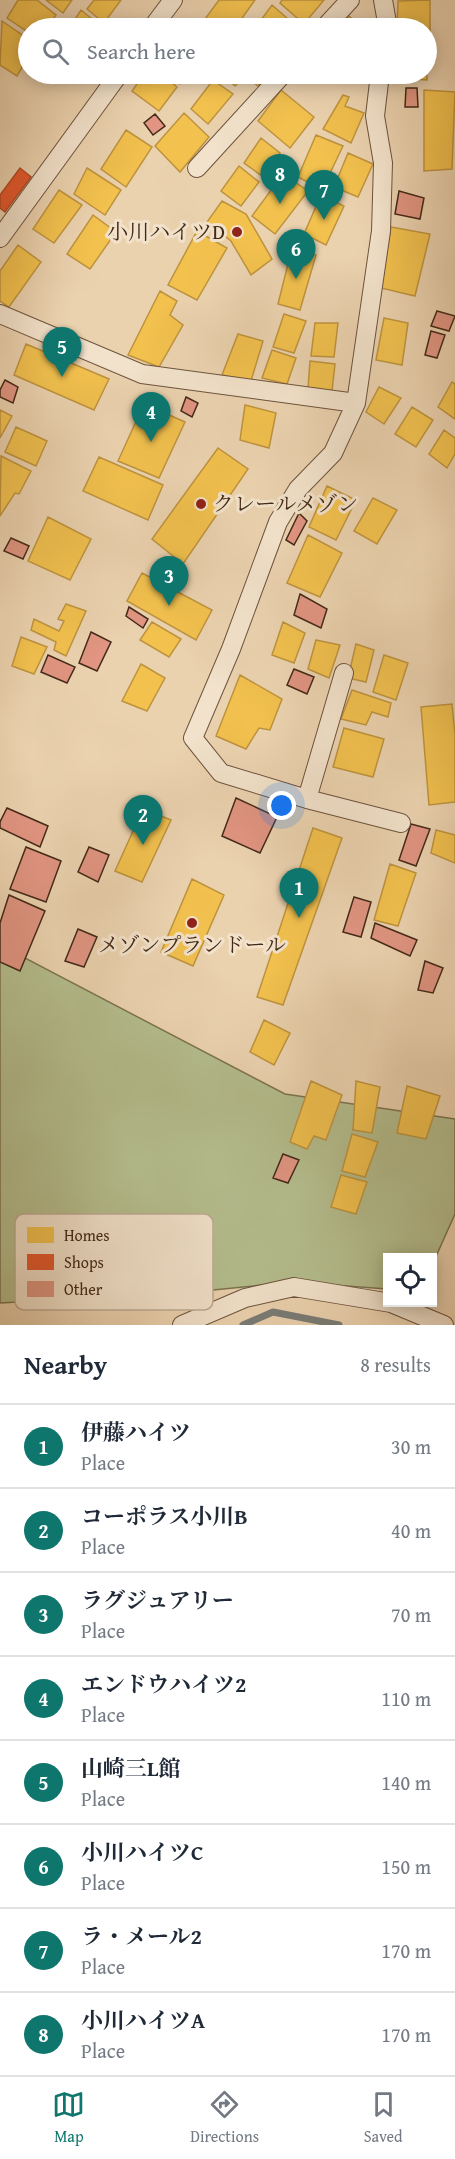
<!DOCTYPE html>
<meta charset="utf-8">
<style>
body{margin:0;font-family:"Gentium Book Plus","Noto Serif JP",serif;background:#f2f2f3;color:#1f2937}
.controls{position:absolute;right:18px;bottom:18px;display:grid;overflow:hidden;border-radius:0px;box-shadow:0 3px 15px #0003}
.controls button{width:54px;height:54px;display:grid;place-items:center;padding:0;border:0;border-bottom:2px solid #e0e1e3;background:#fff;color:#1f2937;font:30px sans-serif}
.you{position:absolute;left:282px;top:806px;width:21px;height:21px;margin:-15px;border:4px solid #fff;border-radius:50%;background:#1a73e8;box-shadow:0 0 0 9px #1a73e833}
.badge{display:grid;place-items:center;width:39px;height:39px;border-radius:50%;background:#0f766e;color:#fff;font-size:20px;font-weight:700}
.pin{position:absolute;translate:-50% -50px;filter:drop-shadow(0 2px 3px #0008)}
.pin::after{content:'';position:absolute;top:32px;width:21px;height:18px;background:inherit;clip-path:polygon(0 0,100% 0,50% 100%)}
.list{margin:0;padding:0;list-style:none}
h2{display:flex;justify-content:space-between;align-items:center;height:78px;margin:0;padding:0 24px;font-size:26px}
h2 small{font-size:20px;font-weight:400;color:#747a83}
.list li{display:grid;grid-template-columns:39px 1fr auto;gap:18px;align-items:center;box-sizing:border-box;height:84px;padding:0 24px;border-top:2px solid #e0e1e3}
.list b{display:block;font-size:22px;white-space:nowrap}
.list p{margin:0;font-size:20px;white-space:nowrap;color:#747a83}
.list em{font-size:20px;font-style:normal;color:#747a83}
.icon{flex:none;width:33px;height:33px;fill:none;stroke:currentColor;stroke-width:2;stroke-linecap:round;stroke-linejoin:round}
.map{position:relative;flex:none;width:455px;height:1325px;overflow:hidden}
.search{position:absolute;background:#fff;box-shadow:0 3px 15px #0003;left:18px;right:18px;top:18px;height:66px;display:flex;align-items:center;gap:15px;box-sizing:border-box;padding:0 21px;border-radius:33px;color:#747a83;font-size:22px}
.sheet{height:750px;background:#fff}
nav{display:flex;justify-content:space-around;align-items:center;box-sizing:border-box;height:84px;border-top:2px solid #e0e1e3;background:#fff;font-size:16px;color:#747a83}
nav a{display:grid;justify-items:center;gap:3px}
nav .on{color:#0f766e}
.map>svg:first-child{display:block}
.green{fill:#b4bd8d;stroke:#7c7352;stroke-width:1.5}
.homes{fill:#f2c14e;stroke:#be933e;stroke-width:1.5}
.shops{fill:#e4572e;stroke:#b44927;stroke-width:1.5}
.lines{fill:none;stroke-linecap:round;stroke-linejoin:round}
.stream{stroke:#7a7d77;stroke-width:7}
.building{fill:#e19582;stroke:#432917;stroke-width:1.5}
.street-casing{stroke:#6d533d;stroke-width:20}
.street{stroke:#f2e2cb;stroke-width:18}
.poi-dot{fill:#8f2418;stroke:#f2e2cb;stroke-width:2}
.labels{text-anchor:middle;stroke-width:6;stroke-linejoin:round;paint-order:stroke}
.poi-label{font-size:21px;fill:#432917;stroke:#f2e2cb;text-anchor:end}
.key{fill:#f2e2cb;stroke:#beaa95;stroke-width:1.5}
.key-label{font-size:16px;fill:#432917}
</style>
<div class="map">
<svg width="455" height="1325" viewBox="0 0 455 1325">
<rect width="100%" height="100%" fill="#ebd2af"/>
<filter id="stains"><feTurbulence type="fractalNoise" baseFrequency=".00333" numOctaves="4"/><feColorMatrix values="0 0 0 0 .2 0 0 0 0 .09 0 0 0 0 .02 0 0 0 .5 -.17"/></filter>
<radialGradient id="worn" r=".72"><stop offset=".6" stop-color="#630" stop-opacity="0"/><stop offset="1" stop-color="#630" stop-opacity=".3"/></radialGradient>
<path class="green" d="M0 945 285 1094 455 1119V1214L433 1263 432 1258H388L387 1289 292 1282 183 1293 0 1303Z"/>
<path class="homes" d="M18 0H37L56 15 47 28H28V32L7 18Z
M46 0H72L63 13Z
M94 0H121L104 23 87 9Z
M219 0H255L235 28H218L205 19Z
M282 0H324L304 24 280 3Z
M430 0V38H426V28H397L398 1Z
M272 5 296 26 294 28H264L258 24Z
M81 10 103 28H69Z
M349 16 363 28H339Z
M2 21 28 39V57L17 76 0 65Z
M426 45 427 80 397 78V74H426Z
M144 74H162L177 87 159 111 132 91Z
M168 74H189L180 84Z
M222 74H269L258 86 245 76 235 86Z
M213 80 233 94 208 124 191 109Z
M281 90 314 117 290 148 258 121Z
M424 90 455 92 452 169 424 171Z
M343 95 349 97 345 106 364 113 351 143 323 129Z
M184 113 209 137 180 172 155 146Z
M126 130 152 147 126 187 101 169Z
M316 135 343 146 322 190 298 177Z
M261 138 280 153 262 176 244 163Z
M348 153 373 164 358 197 334 187Z
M239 166 259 182 241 206 221 191Z
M87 168 121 190 105 215 74 194Z
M283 174 308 191 275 234 252 216Z
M59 190 82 205 54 243 33 229Z
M321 195 344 206 326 245 304 234Z
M222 201 246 214 272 259 251 275 231 241 207 222Z
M93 215 116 232 90 269 67 254Z
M391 227 430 234 415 296 381 288Z
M197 231 227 248 197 300 168 285Z
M18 245 41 262 9 307 0 301V271Z
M292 248 316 255 300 310 278 304Z
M160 291 177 301 170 315 183 325 159 367 128 355Z
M284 314 306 321 294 353 273 347Z
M384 318 408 323 402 365 376 360Z
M315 323H338L334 357 311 356Z
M238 334 263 341 251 381 222 375Z
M26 344 109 379 94 410 14 375Z
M272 350 296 358 287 384 262 378Z
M310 361 335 364 332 391 308 389Z
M452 382 455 384V419L438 407Z
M379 387 401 398 384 424 366 412Z
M144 404 185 422 159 478 118 461Z
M245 405 276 413 269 448 240 440Z
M412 407 433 420 416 447 395 434Z
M0 410 12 416 0 438Z
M16 427 47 441 36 466 5 452Z
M444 430 455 438V454L447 468 429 454Z
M218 448 248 469 183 564 152 539Z
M1 456 31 471 19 494 15 493 0 516Z
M99 457 163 485 148 520 83 491Z
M327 486 356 500 336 540 309 527Z
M373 498 397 510 377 544 354 531Z
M48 517 91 539 70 580 28 561Z
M308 535 342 553 320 597 287 583Z
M142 573 212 610 196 640 127 601Z
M66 604 86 611 66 656 54 650 56 642 31 630 34 619 59 631 64 621 58 619Z
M152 622 181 639 169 657 140 640Z
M283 622 305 633 294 663 272 655Z
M21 637 47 647 34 674 12 666Z
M316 640 340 645 329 678 308 669Z
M356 644 374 650 366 682 348 678Z
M384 655 408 663 396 700 373 692Z
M141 664 165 678 147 711 122 701Z
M240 675 282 699 270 730 259 728 246 749 216 736Z
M352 690 391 703 388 717 372 712 366 725 341 719Z
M452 704 455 735V802L429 805 421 707Z
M344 728 384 739 373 777 333 767Z
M143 809 171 820 142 882 115 871Z
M313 828 342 838 283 1005 257 997Z
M436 830 455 835V863L431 853Z
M390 864 416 873 398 926 374 920Z
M192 879 224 895 193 966 161 952Z
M264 1020 290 1033 274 1065 250 1052Z
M311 1081 342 1095 326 1140 314 1136 307 1149 290 1142Z
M356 1081 380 1087 372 1133 353 1130Z
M407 1086 440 1096 426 1139 397 1133Z
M352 1134 378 1142 365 1177 342 1171Z
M341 1175 367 1182 356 1214 331 1207Z"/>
<path class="shops" d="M20 168 31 177 5 212 0 208V195Z"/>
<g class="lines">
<path class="stream" d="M243 1325 273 1312 339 1325"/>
</g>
<path class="building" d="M406 88H417L418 107H405Z
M155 114 165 126 153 135 144 123Z
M399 191 424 198 420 219 395 214Z
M437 311 455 316 449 331 431 326Z
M431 331 445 335 437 358 425 355Z
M5 380 18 387 13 403 0 397V390Z
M186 397 198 403 192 417 181 411Z
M299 513 307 521 294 545 286 540Z
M11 538 29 546 23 559 4 551Z
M300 594 327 609 321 628 294 615Z
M129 607 148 619 143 628 126 616Z
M91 632 111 642 97 671 79 663Z
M48 655 75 667 67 683 41 672Z
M294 669 314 677 307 694 287 685Z
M236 798 277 817 260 853 222 836Z
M7 808 48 826 40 847 0 828V822Z
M411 824 430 829 416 866 399 860Z
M26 847 61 861 46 902 10 889Z
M89 847 109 855 98 882 78 872Z
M9 895 45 911 20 971 0 962V923Z
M354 897 371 902 361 937 343 932Z
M375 923 417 940 410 956 371 938Z
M78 929 97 937 84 967 65 961Z
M425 961 443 968 433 993 418 990Z
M283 1154 299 1160 288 1183 273 1178Z"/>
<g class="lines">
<defs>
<path id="street" d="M383 0 388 28
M152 28 173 0
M324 28 350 0
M380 74 375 116 383 163 381 231 356 403 333 453 298 489 278 522 231 649 193 738 221 773 307 799 401 823
M197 168 283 74
M0 238 119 74
M0 314 142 374 356 403
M307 799 344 673
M182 1325 245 1298 294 1287 391 1303 444 1325"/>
</defs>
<use href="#street" class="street-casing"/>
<use href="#street" class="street"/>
</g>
<g class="poi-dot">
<circle cx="237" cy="232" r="6"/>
<circle cx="201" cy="504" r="6"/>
<circle cx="192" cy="923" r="6"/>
</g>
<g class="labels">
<g class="poi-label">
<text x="225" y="239">小川ハイツD</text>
<text x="213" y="511" text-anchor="start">クレールメゾン</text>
<text x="192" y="952" text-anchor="middle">メゾンプランドール</text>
</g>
</g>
<rect x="15" y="1214" width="198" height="96" rx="9" class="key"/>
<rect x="27" y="1227" width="27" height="16" fill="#f2c14e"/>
<rect x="27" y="1254" width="27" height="16" fill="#e4572e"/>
<rect x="27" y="1281" width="27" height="16" fill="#e19582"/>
<g class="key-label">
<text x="64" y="1241">Homes</text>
<text x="64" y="1268">Shops</text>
<text x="64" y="1295">Other</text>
</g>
<rect width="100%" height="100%" filter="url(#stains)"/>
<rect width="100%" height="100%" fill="url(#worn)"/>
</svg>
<div class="controls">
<button><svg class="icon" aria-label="locate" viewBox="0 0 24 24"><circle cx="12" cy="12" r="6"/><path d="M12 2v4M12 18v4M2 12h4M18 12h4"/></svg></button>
</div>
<div class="you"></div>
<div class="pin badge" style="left:299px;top:918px">1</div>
<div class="pin badge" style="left:143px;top:845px">2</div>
<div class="pin badge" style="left:169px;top:606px">3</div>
<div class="pin badge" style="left:151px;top:442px">4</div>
<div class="pin badge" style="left:62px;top:377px">5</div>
<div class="pin badge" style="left:296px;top:279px">6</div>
<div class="pin badge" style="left:324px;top:220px">7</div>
<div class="pin badge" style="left:280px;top:204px">8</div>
<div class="search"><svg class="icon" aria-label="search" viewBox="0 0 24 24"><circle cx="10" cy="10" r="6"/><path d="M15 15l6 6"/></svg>Search here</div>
</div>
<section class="sheet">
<h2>Nearby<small>8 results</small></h2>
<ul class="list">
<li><span class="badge">1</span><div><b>伊藤ハイツ</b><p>Place</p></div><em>30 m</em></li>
<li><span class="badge">2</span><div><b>コーポラス小川B</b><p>Place</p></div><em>40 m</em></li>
<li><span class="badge">3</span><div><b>ラグジュアリー</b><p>Place</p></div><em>70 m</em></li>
<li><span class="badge">4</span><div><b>エンドウハイツ2</b><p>Place</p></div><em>110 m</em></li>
<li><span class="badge">5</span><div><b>山崎三L館</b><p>Place</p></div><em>140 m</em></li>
<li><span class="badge">6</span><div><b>小川ハイツC</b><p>Place</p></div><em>150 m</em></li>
<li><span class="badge">7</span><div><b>ラ・メール2</b><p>Place</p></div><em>170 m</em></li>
<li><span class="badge">8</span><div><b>小川ハイツA</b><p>Place</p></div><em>170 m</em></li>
</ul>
</section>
<nav>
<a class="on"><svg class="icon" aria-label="map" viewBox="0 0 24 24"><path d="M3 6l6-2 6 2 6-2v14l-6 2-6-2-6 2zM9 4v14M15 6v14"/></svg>Map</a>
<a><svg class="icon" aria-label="directions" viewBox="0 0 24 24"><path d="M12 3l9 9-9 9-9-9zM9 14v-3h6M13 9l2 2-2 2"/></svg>Directions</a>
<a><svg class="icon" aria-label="saved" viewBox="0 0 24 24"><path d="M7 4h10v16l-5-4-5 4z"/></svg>Saved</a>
</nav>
